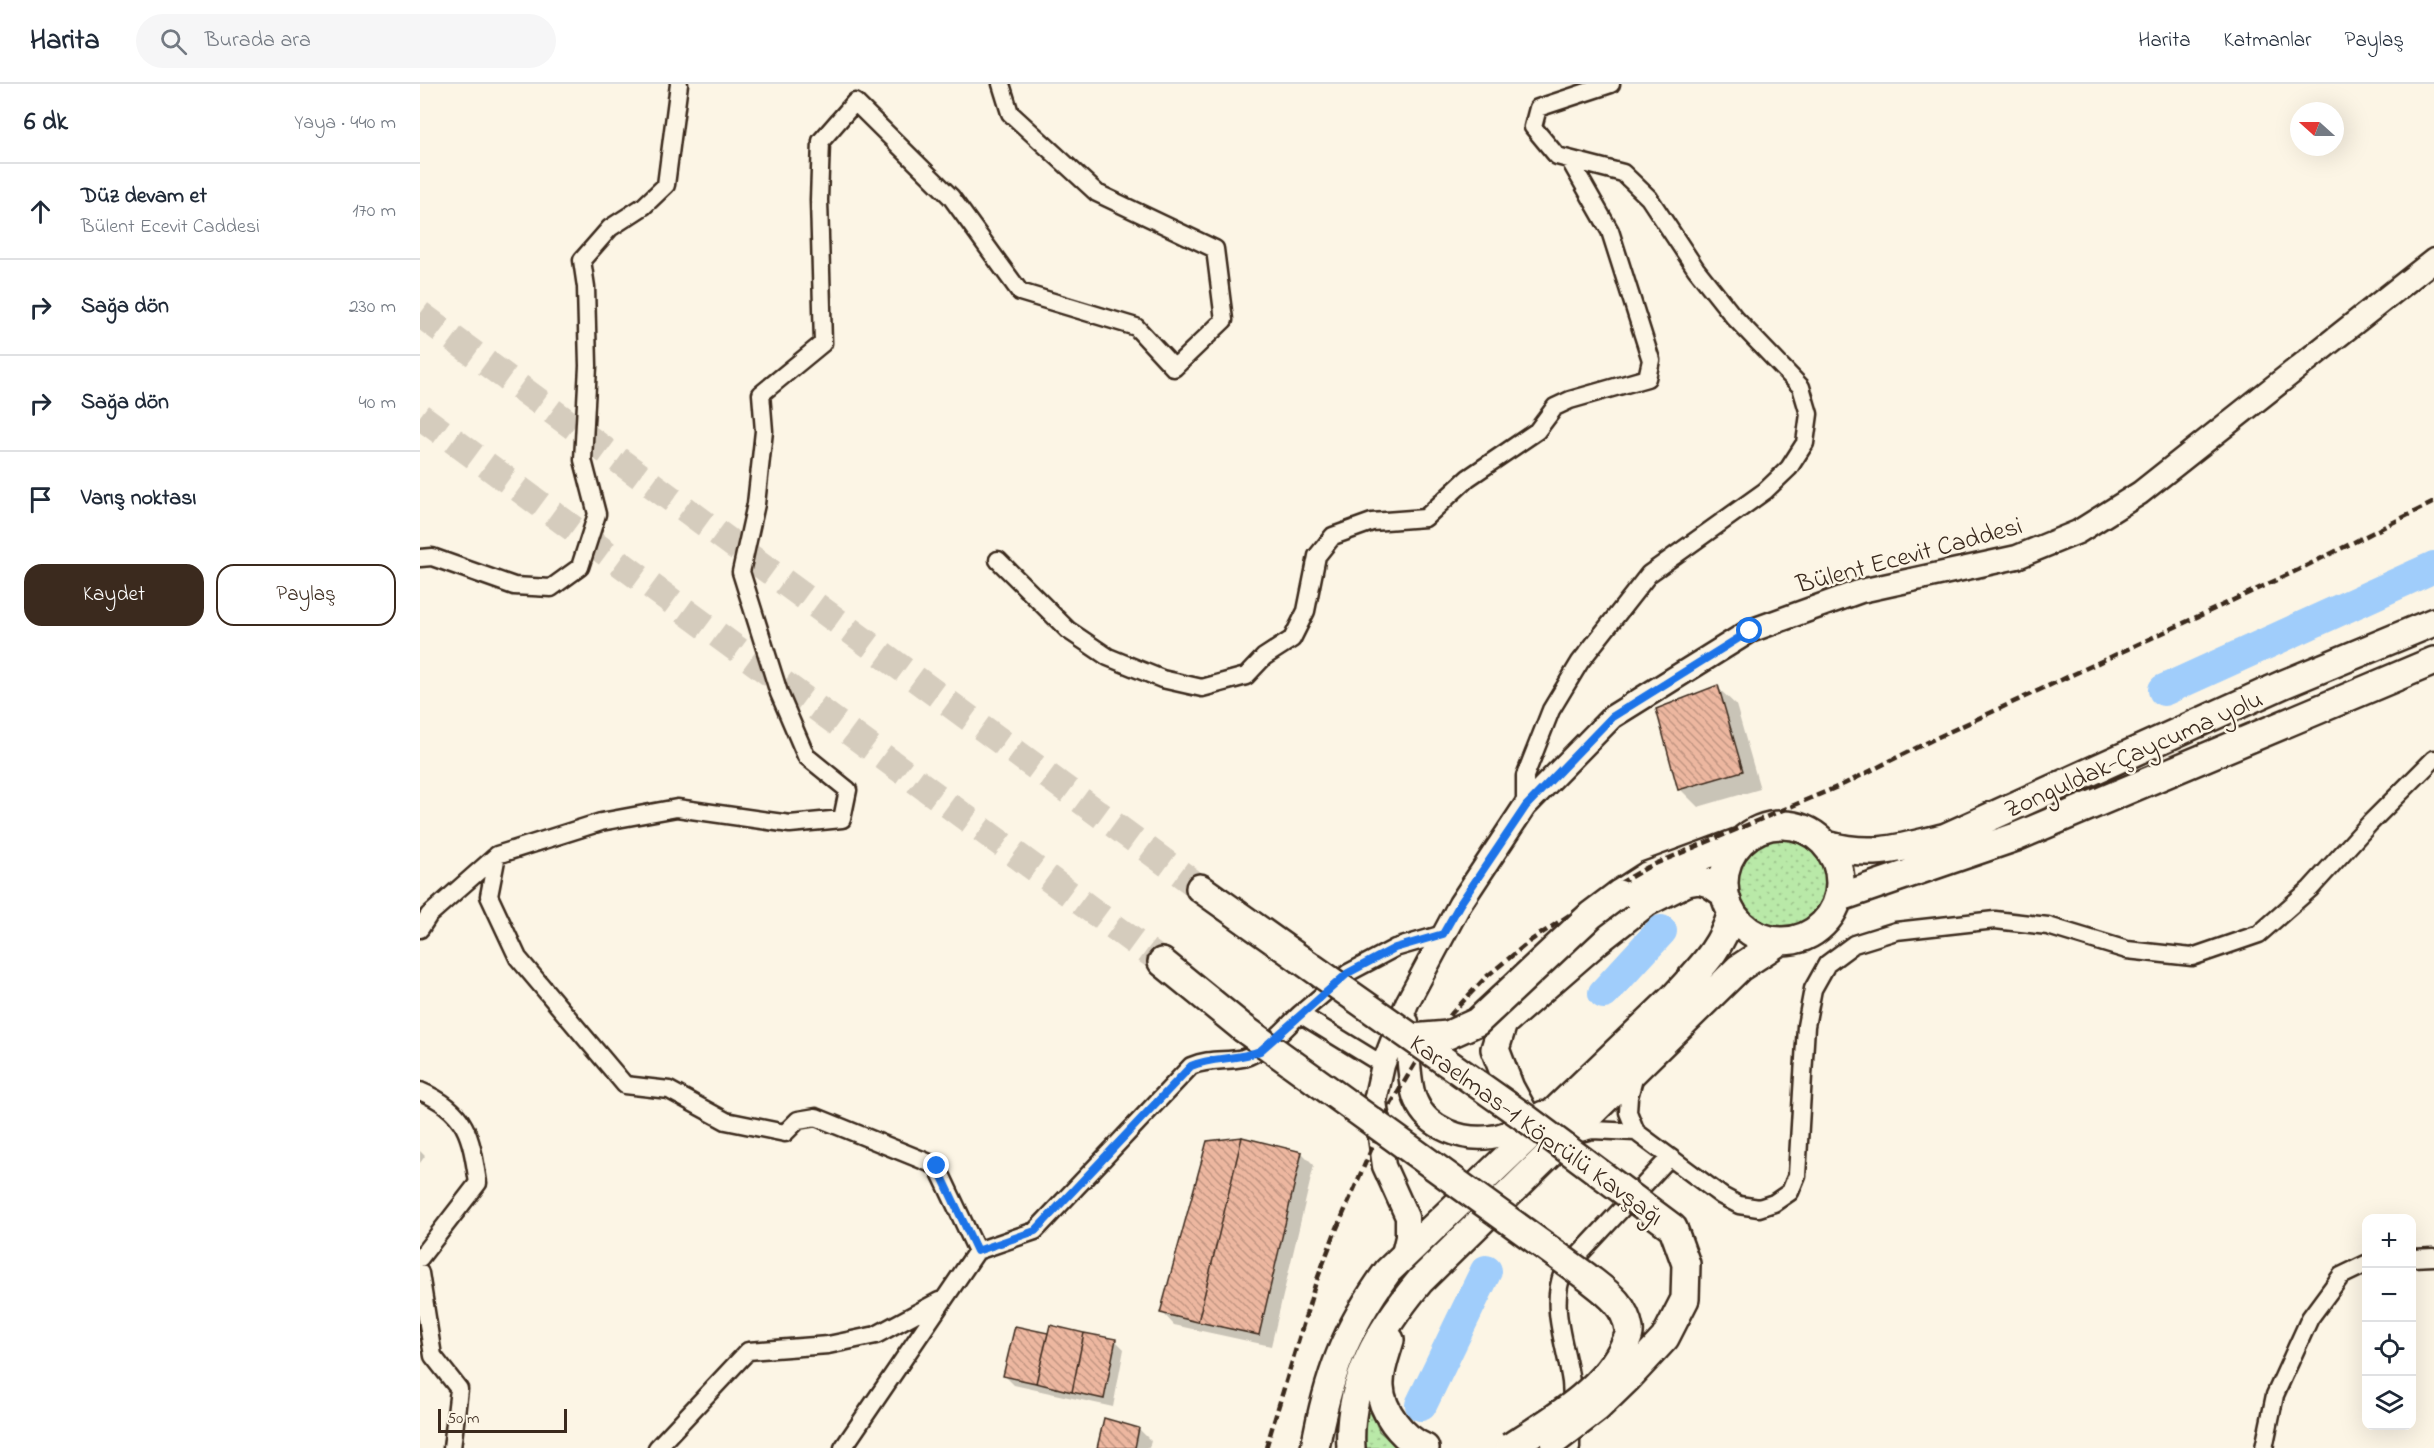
<!DOCTYPE html>
<html lang="tr">
<meta charset="utf-8">
<style>
body{margin:0;font-family:"Indie Flower",sans-serif;background:#f6f6f7;color:#1f2937}
.controls{position:absolute;right:18px;bottom:18px;display:grid;overflow:hidden;border-radius:12px;box-shadow:0 6px 24px #0002}
.controls button{width:54px;height:54px;display:grid;place-items:center;padding:0;border:0;border-bottom:2px solid #e0e1e3;background:#fff;color:#1f2937;font:30px sans-serif}
.compass{position:absolute;left:1870px;top:18px;width:54px;height:54px;border-radius:50%;background:#fff;box-shadow:0 6px 24px #0002;rotate:291deg}
.scale{position:absolute;left:18px;bottom:15px;width:129px;box-sizing:border-box;padding-left:6px;border:3px solid #3b2a1e;border-top:0;font-size:16px;line-height:21px;white-space:nowrap;color:#3b2a1e;-webkit-text-stroke:4px #fcf5e5;paint-order:stroke}
.stop{position:absolute;width:18px;height:18px;margin:-14px;border:4px solid #1a73e8;border-radius:50%;background:#fff}
.stop.end{background:#1a73e8;border-color:#fff;box-shadow:0 2px 6px #0008}
.list{margin:0;padding:0;list-style:none}
h2{display:flex;justify-content:space-between;align-items:center;height:78px;margin:0;padding:0 24px;font-size:26px}
h2 small{font-size:20px;font-weight:400;color:#747a83}
.list li{display:grid;grid-template-columns:39px 1fr auto;gap:18px;align-items:center;box-sizing:border-box;height:96px;padding:0 24px;border-top:2px solid #e0e1e3}
.list b{display:block;font-size:22px;white-space:nowrap}
.list p{margin:0;font-size:20px;white-space:nowrap;color:#747a83}
.list em{font-size:20px;font-style:normal;color:#747a83}
.actions{display:flex;gap:12px;padding:18px 24px}
.actions a{flex:1;padding:14px 0;border:2px solid #3b2a1e;border-radius:18px;text-align:center;font-size:21px;color:#3b2a1e}
.actions .main{background:#3b2a1e;color:#fff}
.icon{flex:none;width:33px;height:33px;fill:none;stroke:currentColor;stroke-width:2;stroke-linecap:round;stroke-linejoin:round}
.map{position:relative;flex:none;width:2014px;height:1364px;overflow:hidden}
header{display:flex;align-items:center;gap:36px;box-sizing:border-box;height:84px;padding:0 30px;background:#fff;border-bottom:2px solid #e0e1e3}
header strong{font-size:28px}
nav{display:flex;gap:33px;margin-inline-start:auto;font-size:21px}
.search{width:420px;height:54px;background:#f6f6f7;display:flex;align-items:center;gap:15px;box-sizing:border-box;padding:0 21px;border-radius:33px;color:#747a83;font-size:22px}
main{display:flex}
aside{flex:1;background:#fff}
.map>svg:first-child{display:block}
.green{fill:url(#green-dots);stroke:#7a8a63;stroke-width:1.5}
.shadow{fill:#0003}
.lines{fill:none;stroke-linecap:round;stroke-linejoin:round}
.river{stroke:#a0cdfb;stroke-width:32}
.building{fill:url(#building-back-hatch);stroke:#3b2a1e;stroke-width:1.5}
.trunk-tunnel{stroke:#d5ccbd;stroke-width:27;stroke-dasharray:27 14;stroke-linecap:butt}
.minor-casing{stroke:#3b2a1e;stroke-width:21}
.secondary-casing{stroke:#3b2a1e;stroke-width:27}
.trunk-casing{stroke:#3b2a1e;stroke-width:32}
.minor{stroke:#fcf5e5;stroke-width:16}
.secondary{stroke:#fcf5e5;stroke-width:22}
.trunk{stroke:#fcf5e5;stroke-width:27}
.rail{stroke:#3b2a1e;stroke-width:4.5;stroke-dasharray:9 4.5;stroke-linecap:butt}
.trunk-bridge-casing{stroke:#3b2a1e;stroke-width:32;stroke-linecap:butt}
.trunk-bridge{stroke:#fcf5e5;stroke-width:27}
.route{stroke:#1a73e8;stroke-width:8}
.labels{text-anchor:middle;stroke-width:5;stroke-linejoin:round;paint-order:stroke}
.street-label{font-size:26px;fill:#3b2a1e;stroke:#fcf5e5}
</style>
<header>
<strong>Harita</strong>
<div class="search"><svg class="icon" aria-label="search" viewBox="0 0 24 24"><circle cx="10" cy="10" r="6"/><path d="M15 15l6 6"/></svg>Burada ara</div>
<nav><a>Harita</a><a>Katmanlar</a><a>Paylaş</a></nav>
</header>
<main>
<aside>
<h2>6 dk<small>Yaya · 440 m</small></h2>
<ul class="list">
<li><svg class="icon" aria-label="ahead" viewBox="0 0 24 24"><path d="M12 20V5M6 11l6-6 6 6"/></svg><div><b>Düz devam et</b><p>Bülent Ecevit Caddesi</p></div><em>170 m</em></li>
<li><svg class="icon" aria-label="right" viewBox="0 0 24 24"><path d="M7 20v-9h11M14 6l5 5-5 5"/></svg><div><b>Sağa dön</b></div><em>230 m</em></li>
<li><svg class="icon" aria-label="right" viewBox="0 0 24 24"><path d="M7 20v-9h11M14 6l5 5-5 5"/></svg><div><b>Sağa dön</b></div><em>40 m</em></li>
<li><svg class="icon" aria-label="arrive" viewBox="0 0 24 24"><path d="M6 21V4h12l-3 4 3 4H6"/></svg><div><b>Varış noktası</b></div></li>
</ul>
<div class="actions"><a class="main">Kaydet</a><a>Paylaş</a></div>
</aside>
<div class="map">
<svg width="2014" height="1364" viewBox="0 0 2014 1364">
<defs>
<pattern id="green-dots" width="8" height="8" patternUnits="userSpaceOnUse" patternTransform="scale(1.5)"><rect width="8" height="8" fill="#b9e9a8"/><path d="M2 2h.1M6 6h.1" fill="none" stroke="#a0c890" stroke-width="1.8" stroke-linecap="round"/></pattern>
<pattern id="building-back-hatch" width="6" height="6" patternUnits="userSpaceOnUse" patternTransform="scale(1.5)"><rect width="6" height="6" fill="#edb7a0"/><path d="M-1 5l2 2M0 0l6 6M5-1l2 2" fill="none" stroke="#c19582"/></pattern>
</defs>
<rect width="100%" height="100%" fill="#fcf5e5"/>
<filter id="ink" filterUnits="userSpaceOnUse"><feTurbulence type="fractalNoise" baseFrequency=".0167" numOctaves="2"/><feDisplacementMap in="SourceGraphic" scale="12" xChannelSelector="R" yChannelSelector="G"/><feConvolveMatrix kernelMatrix="1 2 1 2 8 2 1 2 1" color-interpolation-filters="sRGB"/></filter>
<g filter="url(#ink)">
<path class="green" d="M1310 799a53 53 0 1 1 106 0a53 53 0 1 1-106 0Z
M944 1321 950 1322 959 1347 979 1364H941Z"/>
<path class="shadow" d="M1297 603 1316 621 1340 705 1278 723 1260 705Z
M0 1067 5 1072 0 1079Z
M882 1069 894 1081 851 1262 754 1241 742 1228Z
M597 1244 629 1251 695 1256 704 1265 693 1323 594 1301 585 1292Z
M719 1345 731 1357 729 1364H678Z"/>
<g class="lines">
<path class="river" d="M1744 606 2014 483
M1184 909 1241 847
M1001 1321 1066 1187"/>
</g>
<path class="building" d="M1298 601 1323 687 1258 706 1236 625Z
M822 1053 882 1068 839 1251 778 1238Z
M822 1053 778 1238 740 1229 787 1057Z
M630 1241 664 1249 652 1308 616 1299Z
M595 1242 628 1249 616 1299 583 1292Z
M664 1249 696 1255 684 1315 652 1308Z
M684 1334 719 1344 715 1364H677Z"/>
<g class="lines">
<path class="trunk-tunnel" d="M0 230 780 804
M0 332 742 878"/>
<defs>
<path id="minor" d="M0 474 12 473 94 502 131 504 160 483 177 430 163 376 168 282 166 203 162 176 190 144 224 122 246 101 259 0
M578 476 648 546 688 573 742 595 782 604 826 592 844 573 872 555 886 527 897 472 913 452 952 438 1005 434 1048 394 1117 347 1135 323 1150 316 1227 294 1231 276 1190 147 1149 75
M1105 722V692L1131 626 1160 578 1229 490 1345 407 1369 384 1385 359 1389 330 1381 303 1314 233 1276 185 1229 114 1203 89 1137 72 1113 43 1118 24 1191 0
M0 845 9 831 77 771
M963 981 880 930 928 889 975 864 1023 850
M1215 991 1209 1013 1208 1028 1216 1048 1302 1112 1319 1121 1339 1124 1354 1119 1370 1108 1377 1091 1386 942 1393 905 1407 880 1434 860 1476 847 1575 836 1628 842 1707 866 1772 873 1839 850 1890 805 1950 739 2014 675
M0 1007C48 1027 51 1053 58 1099L0 1174
M1152 1051 1172 1046 1216 1048
M557 1167 517 1082 396 1033 378 1036 365 1049 306 1037 249 1006 205 1001 98 874 69 812 77 771 181 738 257 724 370 740 422 735 428 706 386 672 359 609 321 488 336 420 344 347 341 310 403 259 399 116 401 57 435 18 531 113 600 208 716 243 754 284 804 236 795 165 677 109 590 29 581 0
M1992 1174 2014 1173
M0 1189 13 1272 39 1305 32 1364
M237 1364 328 1267 408 1261 456 1251 519 1217
M423 1364 557 1167 615 1147 771 982C790 974 804 978 823 974 846 968 863 946 880 930
M1151 1364C1151 1342 1153 1320 1151 1298 1146 1261 1129 1224 1143 1188L1250 1073
M1844 1364 1855 1311 1890 1234 1921 1192 1946 1180"/>
<path id="secondary" d="M987 938C987 955 989 1003 996 1017 1008 1045 1043 1057 1071 1053 1089 1051 1106 1038 1122 1029
M982 1174 987 1153V1133L964 1082 955 1017 963 981 987 919 1040 820 1105 722 1192 633 1330 547 1441 507 1597 473 1658 448 1720 409 2014 176"/>
<path id="trunk" d="M1304 799a58 58 0 1 1 116 0a58 58 0 1 1-116 0Z
M1406 761C1453 774 1481 764 1526 753L1864 600 2014 538
M780 804 880 875
M1199 810 1227 792 1322 757
M1418 814 1596 753 2014 577
M742 878 823 944
M1107 1035 1090 1004 1075 965 1083 939 1175 859 1227 818 1267 798 1279 796 1289 799 1305 810
M970 1256C966 1270 959 1287 960 1302 961 1327 982 1354 1005 1364
M895 1364C908 1292 925 1246 968 1187L1255 912C1280 884 1301 866 1312 828
M931 1364C927 1299 960 1245 1000 1197L1319 884 1360 857"/>
</defs>
<use href="#minor" class="minor-casing"/>
<use href="#secondary" class="secondary-casing"/>
<use href="#trunk" class="trunk-casing"/>
<use href="#minor" class="minor"/>
<use href="#secondary" class="secondary"/>
<use href="#trunk" class="trunk"/>
<path class="rail" d="M846 1364 895 1201 914 1151 971 1020 1002 968 1032 929 1066 893 1110 857 1178 812 1228 783 1424 700 1516 654 1878 486 2014 418"/>
<defs>
<path id="trunk-bridge" d="M880 875 1107 1035 1253 1144 1266 1180 1265 1215 1245 1254 1208 1294 1177 1324 1134 1357
M823 944 1167 1193C1186 1208 1205 1220 1209 1245 1210 1250 1208 1254 1206 1258 1186 1305 1132 1336 1090 1363
M992 954 1028 951 1057 938 1171 831 1199 810"/>
</defs>
<use href="#trunk-bridge" class="trunk-bridge-casing"/>
<use href="#trunk-bridge" class="trunk-bridge"/>
</g>
</g>
<g class="lines" filter="url(#ink)">
<path class="route" d="M517 1082 557 1167 615 1147 771 982C794 972 815 977 840 967L928 889 975 864 1023 850 1040 820 1106 722 1192 633 1330 547"/>
</g>
<g class="labels">
<g class="street-label">
<text transform="translate(1489 470) rotate(-15)" y="9">Bülent Ecevit Caddesi</text>
<text transform="translate(1713 669) rotate(-24)" y="9">Zonguldak-Çaycuma yolu</text>
<text transform="translate(1117 1045) rotate(36)" y="9">Karaelmas-1 Köprülü Kavşağı</text>
</g>
</g>
</svg>
<div class="controls">
<button>+</button>
<button>−</button>
<button><svg class="icon" aria-label="locate" viewBox="0 0 24 24"><circle cx="12" cy="12" r="6"/><path d="M12 2v4M12 18v4M2 12h4M18 12h4"/></svg></button>
<button><svg class="icon" aria-label="layers" viewBox="0 0 24 24"><path d="M12 4l9 5-9 5-9-5zM3 14l9 5 9-5"/></svg></button>
</div>
<svg class="compass" viewBox="-18 -18 36 36"><path d="M0-13l5 13h-10z" fill="#e53935"/><path d="M0 13l5-13h-10z" fill="#747a83"/></svg>
<div class="scale">50 m</div>
<div class="stop" style="left:1330px;top:547px"></div>
<div class="stop end" style="left:517px;top:1082px"></div>
</div>
</main>
